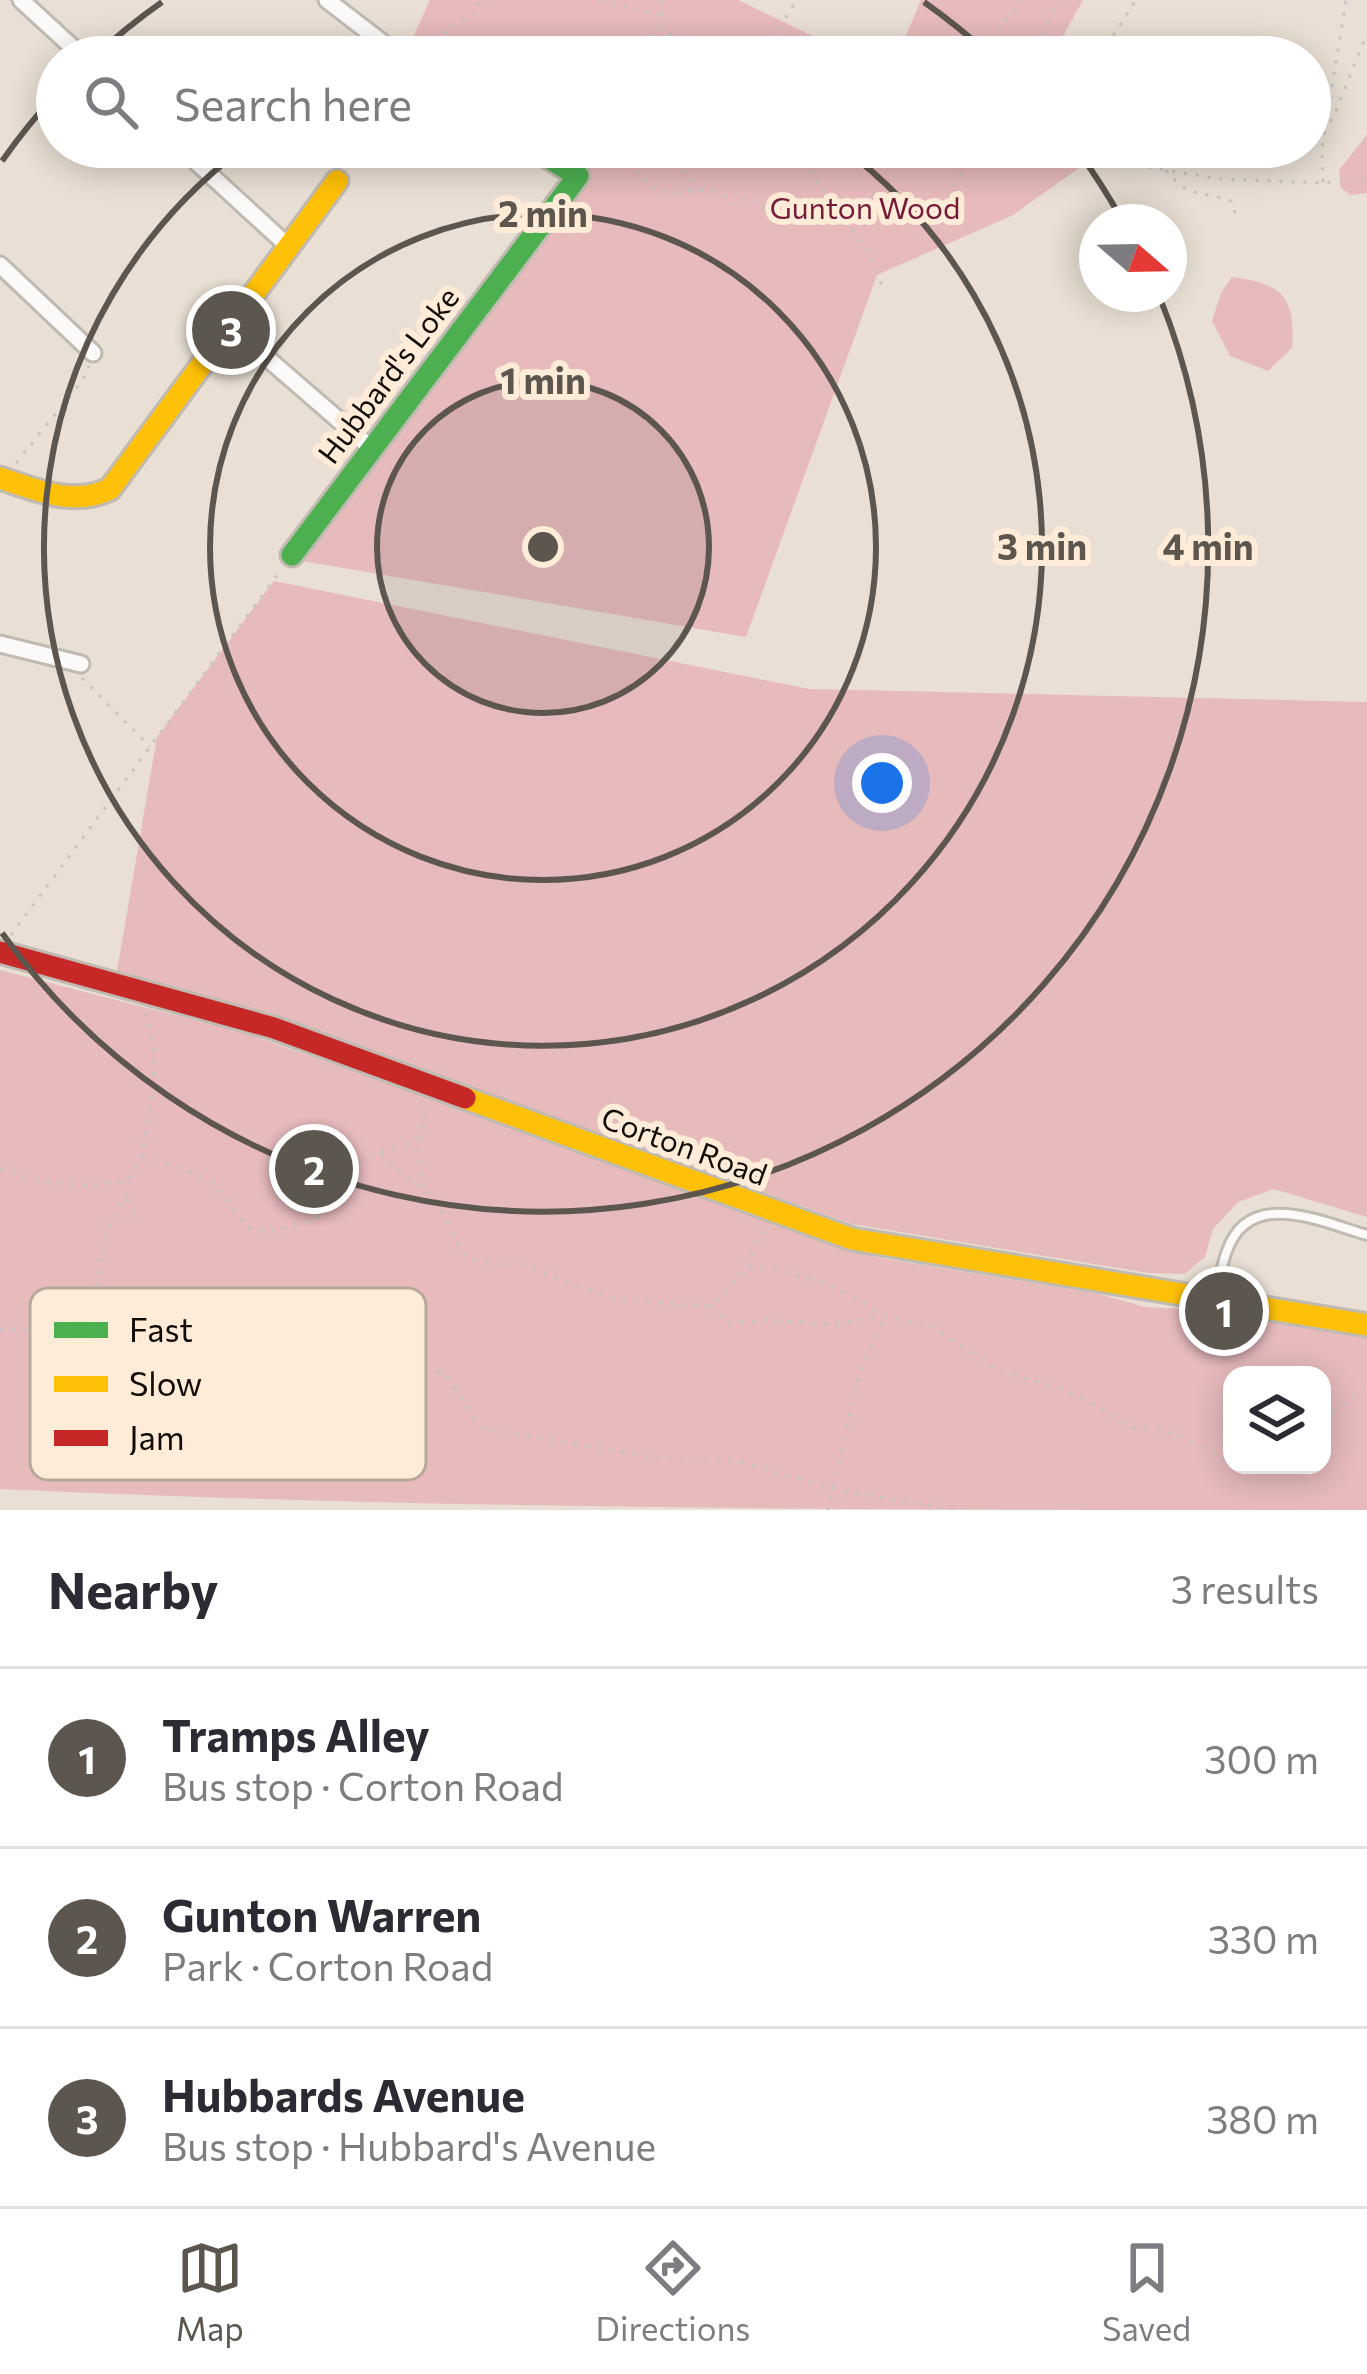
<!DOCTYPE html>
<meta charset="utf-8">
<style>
body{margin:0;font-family:Commissioner,sans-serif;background:#f7f7f7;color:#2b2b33}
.controls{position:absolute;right:36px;bottom:36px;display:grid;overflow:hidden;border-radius:24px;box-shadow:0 6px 30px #0003}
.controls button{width:108px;height:108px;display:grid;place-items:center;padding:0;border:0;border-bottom:3px solid #e1e1e2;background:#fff;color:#2b2b33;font:60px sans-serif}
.compass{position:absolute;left:1079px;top:204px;width:108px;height:108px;border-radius:50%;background:#fff;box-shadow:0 6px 30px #0003;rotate:110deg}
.you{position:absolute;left:882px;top:783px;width:42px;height:42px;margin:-30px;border:9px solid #fff;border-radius:50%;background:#1a73e8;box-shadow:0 0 0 18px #1a73e833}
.badge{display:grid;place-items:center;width:78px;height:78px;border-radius:50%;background:#5d564e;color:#fff;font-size:39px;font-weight:700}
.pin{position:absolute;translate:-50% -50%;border:6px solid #fff;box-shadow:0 3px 12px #0006}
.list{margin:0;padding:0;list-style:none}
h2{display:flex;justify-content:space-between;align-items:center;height:156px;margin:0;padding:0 48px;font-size:51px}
h2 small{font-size:39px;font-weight:400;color:#7c7c81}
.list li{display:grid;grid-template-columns:78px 1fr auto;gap:36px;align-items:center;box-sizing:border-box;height:180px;padding:0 48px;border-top:3px solid #e1e1e2}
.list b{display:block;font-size:45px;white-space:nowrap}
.list p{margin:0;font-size:39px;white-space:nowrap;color:#7c7c81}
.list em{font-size:39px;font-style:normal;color:#7c7c81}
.icon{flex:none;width:66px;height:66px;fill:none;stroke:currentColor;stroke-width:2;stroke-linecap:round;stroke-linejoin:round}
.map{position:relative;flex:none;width:1367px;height:1510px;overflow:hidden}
.search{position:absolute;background:#fff;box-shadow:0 6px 30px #0003;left:36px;right:36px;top:36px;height:132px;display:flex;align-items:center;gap:30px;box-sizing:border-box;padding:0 42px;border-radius:66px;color:#7c7c81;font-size:45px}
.sheet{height:696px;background:#fff}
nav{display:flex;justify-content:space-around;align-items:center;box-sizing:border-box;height:168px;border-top:3px solid #e1e1e2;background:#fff;font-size:33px;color:#7c7c81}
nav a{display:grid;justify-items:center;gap:6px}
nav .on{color:#5d564e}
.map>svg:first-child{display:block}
.green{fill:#e7babc;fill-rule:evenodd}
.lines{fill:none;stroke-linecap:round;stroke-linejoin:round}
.lane-casing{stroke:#c1bab1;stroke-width:14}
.street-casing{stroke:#c1bab1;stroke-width:21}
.fast-casing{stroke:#c1bab1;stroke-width:27}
.slow-casing{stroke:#c1bab1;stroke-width:27}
.jam-casing{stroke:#c1bab1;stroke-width:27}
.path{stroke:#c7c4c1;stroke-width:3;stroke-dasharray:3 9;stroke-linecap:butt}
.lane{stroke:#fcfaf9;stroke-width:8}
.street{stroke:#fcfaf9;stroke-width:15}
.fast{stroke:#4caf50;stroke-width:21}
.slow{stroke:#ffc107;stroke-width:21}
.jam{stroke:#c62828;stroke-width:21}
.ring{fill:none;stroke:#5d564e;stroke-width:6}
.labels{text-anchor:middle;stroke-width:12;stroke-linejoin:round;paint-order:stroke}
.park-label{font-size:30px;fill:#751b37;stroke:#feecd9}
.street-label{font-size:30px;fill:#120c06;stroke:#feecd9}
.key{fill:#feecd9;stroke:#b7a99a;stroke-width:3}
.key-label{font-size:33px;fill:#120c06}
.centre{fill:#5d564e;stroke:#feecd9;stroke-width:6}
.ring-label{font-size:36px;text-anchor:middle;font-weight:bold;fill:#5d564e;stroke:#feecd9;stroke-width:12;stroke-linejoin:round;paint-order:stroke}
</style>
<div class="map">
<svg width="1367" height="1510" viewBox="0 0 1367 1510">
<rect width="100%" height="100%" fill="#e9dfd4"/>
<path class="green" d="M430 0H738L856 57H425L409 46Z
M921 0H1083L1051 57H897Z
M1367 135V193L1351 195 1341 188 1339 170Z
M555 147H1081L1079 168 1013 215 877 275 746 637 302 561 592 174Z
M1232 277C1282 283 1296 298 1292 348L1268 371 1230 356 1212 321 1221 293Z
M274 581 809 689 1367 702V1217L1274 1189 1238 1202 1213 1229 1205 1257 1185 1274 1148 1273 852 1224 561 1120 117 971 157 737Z
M0 970 248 1034 880 1258 1099 1294 1145 1307 1220 1311 1367 1336V1510C912 1510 455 1510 0 1489ZM1232 1375H1322V1465H1232Z"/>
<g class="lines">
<defs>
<path id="lane" d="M1217 1297C1220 1282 1221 1265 1227 1251 1249 1187 1322 1222 1367 1235"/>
<path id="street" d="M21 0 83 57
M327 0 401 57
M180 147 289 247
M0 265 93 353
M229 325 372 449
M0 644 81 664"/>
<path id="fast" d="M292 555 578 176 532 147"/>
<path id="slow" d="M0 478C37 490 73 507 110 489L337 181
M465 1098 852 1239 1367 1325"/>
<path id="jam" d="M0 952 274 1028 465 1098"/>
</defs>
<use href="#lane" class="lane-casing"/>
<use href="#street" class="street-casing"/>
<use href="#fast" class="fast-casing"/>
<use href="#slow" class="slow-casing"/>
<use href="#jam" class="jam-casing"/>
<path class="path" d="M600 0 659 15
M661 0C658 22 673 35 669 57
M669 34 749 46 771 57
M438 57 447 27 474 15 480 0
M656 57 648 46 649 37 662 28
M750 57 749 46 776 35 796 0
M974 57C988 35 1009 22 1020 0
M1035 57 1057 0
M1105 57V48L1136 0
M1310 134 1324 128 1333 118 1367 33
M675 147 683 170 701 189
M1018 147 1221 179 1323 183 1367 178
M620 158 625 147
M628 161C636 169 646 184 657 189 684 201 712 176 731 204L749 198 775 214H841L857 203 874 206 945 200 963 170 962 147
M803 161 868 252 883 287
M592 164 606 158 648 162 802 160 844 147
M1166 170C1189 200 1202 190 1231 201L1237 218
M1323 182 1322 148 1346 0
M16 463 83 380 89 366
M82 678 150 747
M11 935 280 571
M381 1150 416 1142
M141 1158C150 1108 163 1057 144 1009
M0 1169C40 1183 87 1190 128 1180L141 1160 154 1159 211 1180 246 1226 267 1233 317 1218 356 1164 379 1151C392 1170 415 1178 430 1196 445 1213 454 1237 465 1256L488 1264 523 1265 616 1300 711 1306 746 1268C788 1267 851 1290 884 1317
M425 1187C413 1155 419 1136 428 1104
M127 1199 138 1221
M747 1266 757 1239 767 1228
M711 1306 728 1323 766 1320 828 1324 884 1317 929 1325 998 1370 1068 1391 1133 1427 1177 1434 1234 1465
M0 1329 93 1334 257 1374 331 1359 444 1373 481 1428 656 1458 730 1459 843 1491 957 1510
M1322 1417 1367 1390
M86 1451 92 1417 83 1369 88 1334 102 1248 110 1222 126 1198 128 1182
M828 1510 859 1374 884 1318"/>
<use href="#lane" class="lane"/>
<use href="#street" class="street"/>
<use href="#fast" class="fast"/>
<use href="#slow" class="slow"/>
<use href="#jam" class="jam"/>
</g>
<circle cx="543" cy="547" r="166" fill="#5d564e" fill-opacity=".12"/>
<g class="ring">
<circle cx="543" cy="547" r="166"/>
<circle cx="543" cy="547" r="333"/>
<path d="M452 56A499 499 0 0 1 634 56M843 148A499 499 0 1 1 243 148"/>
<path d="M2 161A665 665 0 0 1 57 93M94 57A665 665 0 0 1 162 2M924 2A665 665 0 0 1 992 57M1078 151A665 665 0 0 1 1122 220M1160 298A665 665 0 0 1 2 933"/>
</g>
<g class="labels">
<g class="park-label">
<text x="865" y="219">Gunton Wood</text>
</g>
<g class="street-label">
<text transform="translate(389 376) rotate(-53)" y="10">Hubbard's Loke</text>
<text transform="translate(684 1147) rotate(20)" y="10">Corton Road</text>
</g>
</g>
<rect x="30" y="1288" width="396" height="192" rx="18" class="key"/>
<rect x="54" y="1322" width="54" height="16" fill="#4caf50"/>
<rect x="54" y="1376" width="54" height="16" fill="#ffc107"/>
<rect x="54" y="1430" width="54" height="16" fill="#c62828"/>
<g class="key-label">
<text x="129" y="1342">Fast</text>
<text x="129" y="1396">Slow</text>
<text x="129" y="1450">Jam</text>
</g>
<circle cx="543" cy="547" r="18" class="centre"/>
<g class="ring-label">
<text x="543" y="227">2 min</text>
<text x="543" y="394">1 min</text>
<text x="1042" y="560">3 min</text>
<text x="1208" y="560">4 min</text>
</g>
</svg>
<div class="controls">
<button><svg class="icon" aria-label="layers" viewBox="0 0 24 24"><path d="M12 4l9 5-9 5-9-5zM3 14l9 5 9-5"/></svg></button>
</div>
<svg class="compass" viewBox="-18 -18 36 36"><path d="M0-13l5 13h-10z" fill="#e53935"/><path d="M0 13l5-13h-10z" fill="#7c7c81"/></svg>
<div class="you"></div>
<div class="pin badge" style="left:1224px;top:1311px">1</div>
<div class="pin badge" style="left:314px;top:1169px">2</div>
<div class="pin badge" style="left:231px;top:330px">3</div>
<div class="search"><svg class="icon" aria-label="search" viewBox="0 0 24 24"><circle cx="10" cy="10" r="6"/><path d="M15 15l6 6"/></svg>Search here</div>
</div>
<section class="sheet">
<h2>Nearby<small>3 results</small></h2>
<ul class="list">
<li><span class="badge">1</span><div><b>Tramps Alley</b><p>Bus stop · Corton Road</p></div><em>300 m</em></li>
<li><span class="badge">2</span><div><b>Gunton Warren</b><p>Park · Corton Road</p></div><em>330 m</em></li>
<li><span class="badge">3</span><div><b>Hubbards Avenue</b><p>Bus stop · Hubbard's Avenue</p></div><em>380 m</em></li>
</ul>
</section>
<nav>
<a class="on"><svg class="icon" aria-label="map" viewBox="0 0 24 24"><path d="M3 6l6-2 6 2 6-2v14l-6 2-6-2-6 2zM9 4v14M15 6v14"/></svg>Map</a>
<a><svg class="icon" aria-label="directions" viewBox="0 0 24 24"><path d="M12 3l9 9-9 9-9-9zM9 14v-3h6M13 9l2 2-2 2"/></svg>Directions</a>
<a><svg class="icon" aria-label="saved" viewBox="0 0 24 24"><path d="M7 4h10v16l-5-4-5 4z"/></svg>Saved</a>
</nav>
